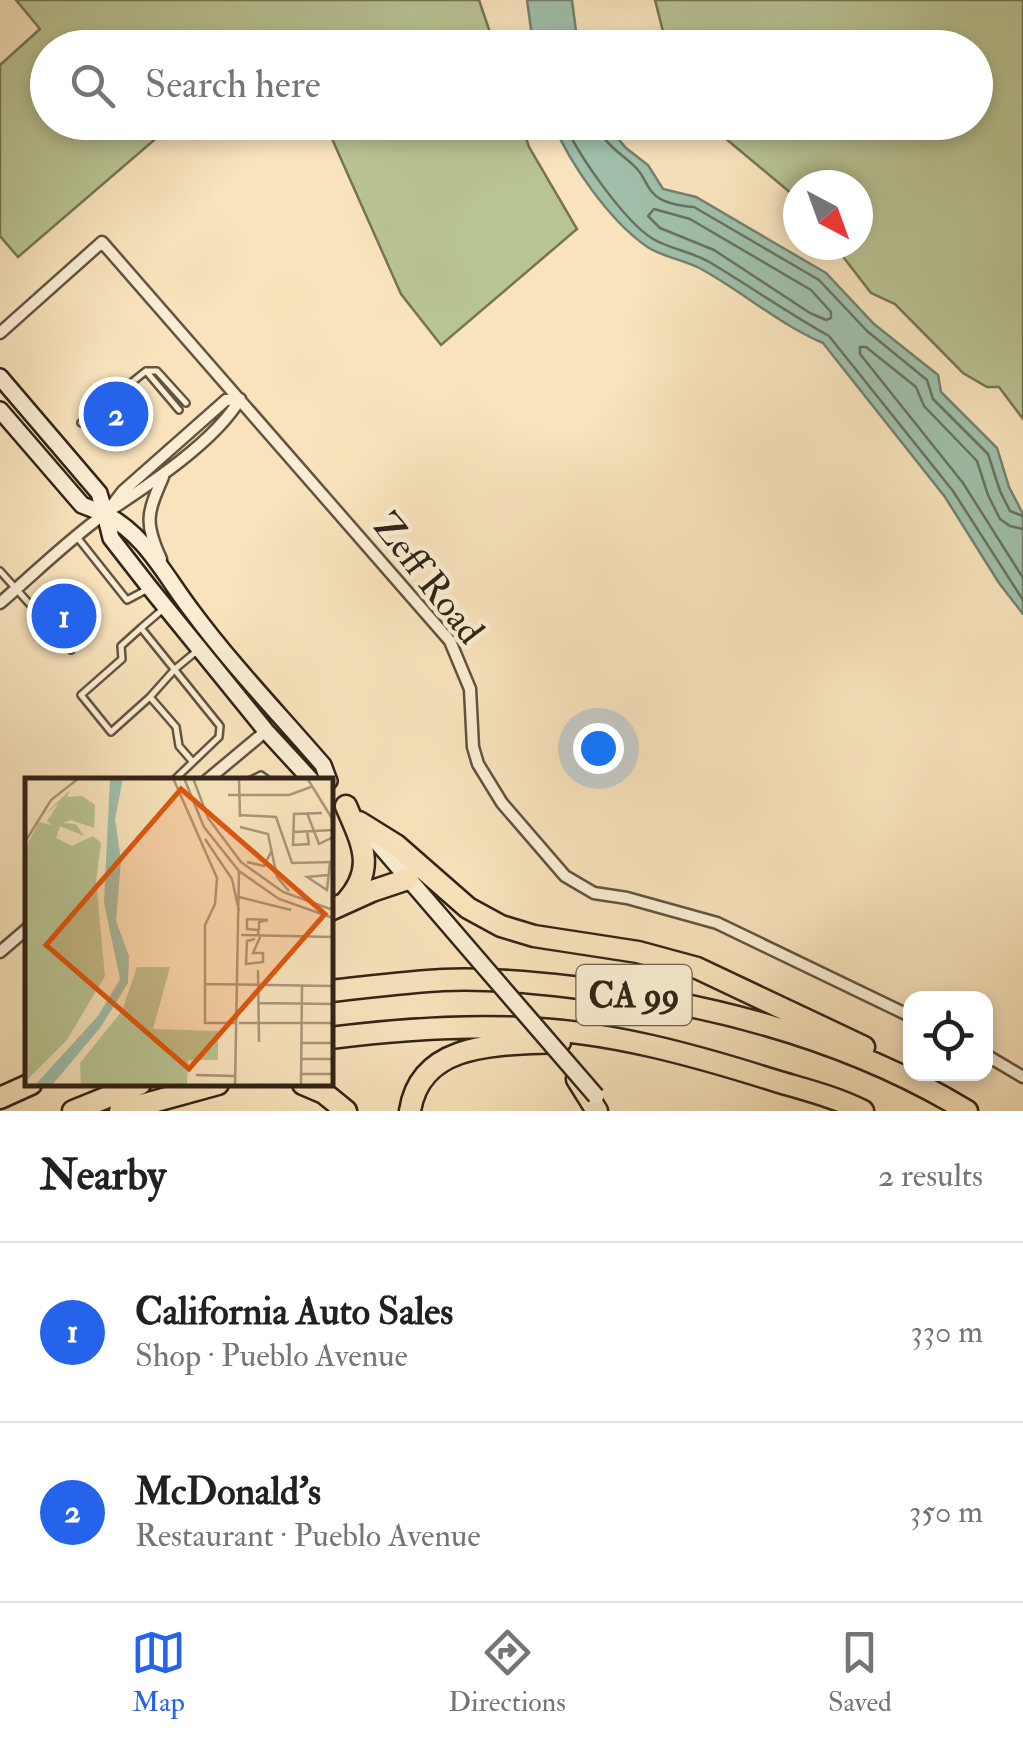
<!DOCTYPE html>
<meta charset="utf-8">
<style>
body{margin:0;font-family:"IM FELL Double Pica",serif;background:#f6f6f6;color:#202124}
.controls{position:absolute;right:30px;bottom:30px;display:grid;overflow:hidden;border-radius:20px;box-shadow:0 5px 15px #0003}
.controls button{width:90px;height:90px;display:grid;place-items:center;padding:0;border:0;border-bottom:2px solid #e0e0e0;background:#fff;color:#202124;font:50px sans-serif}
.compass{position:absolute;left:783px;top:170px;width:90px;height:90px;border-radius:50%;background:#fff;box-shadow:0 5px 15px #0003;rotate:139deg}
.you{position:absolute;left:598px;top:748px;width:35px;height:35px;margin:-25px;border:8px solid #fff;border-radius:50%;background:#1a73e8;box-shadow:0 0 0 15px #1a73e833}
.badge{display:grid;place-items:center;width:65px;height:65px;border-radius:50%;background:#2563eb;color:#fff;font-size:32px;font-weight:700}
.pin{position:absolute;translate:-50% -50%;border:5px solid #fff;box-shadow:0 2px 10px #0006}
.list{margin:0;padding:0;list-style:none}
h2{display:flex;justify-content:space-between;align-items:center;height:130px;margin:0;padding:0 40px;font-size:42px}
h2 small{font-size:32px;font-weight:400;color:#757577}
.list li{display:grid;grid-template-columns:65px 1fr auto;gap:30px;align-items:center;box-sizing:border-box;height:180px;padding:0 40px;border-top:2px solid #e0e0e0}
.list b{display:block;font-size:38px;white-space:nowrap}
.list p{margin:0;font-size:32px;white-space:nowrap;color:#757577}
.list em{font-size:32px;font-style:normal;color:#757577}
.icon{flex:none;width:55px;height:55px;fill:none;stroke:currentColor;stroke-width:2;stroke-linecap:round;stroke-linejoin:round}
.map{position:relative;flex:none;width:1023px;height:1111px;overflow:hidden}
.search{position:absolute;background:#fff;box-shadow:0 5px 15px #0003;left:30px;right:30px;top:30px;height:110px;display:flex;align-items:center;gap:25px;box-sizing:border-box;padding:0 35px;border-radius:55px;color:#757577;font-size:38px}
.sheet{height:490px;background:#fff}
nav{display:flex;justify-content:space-around;align-items:center;box-sizing:border-box;height:140px;border-top:2px solid #e0e0e0;background:#fff;font-size:28px;color:#757577}
nav a{display:grid;justify-items:center;gap:5px}
nav .on{color:#2563eb}
.map>svg:first-child{display:block}
.green{fill:#b9c493;stroke:#767455;stroke-width:2.5}
.water{fill:#9fbfaa;stroke:#73816f;stroke-width:2.5}
.lines{fill:none;stroke-linecap:round;stroke-linejoin:round}
.shore{stroke:#687160;stroke-width:2.5}
.building{fill:#dc9b78;stroke:#322317;stroke-width:2.5}
.service-casing{stroke:#645340;stroke-width:10}
.minor-casing{stroke:#645340;stroke-width:15}
.secondary-casing{stroke:#322317;stroke-width:20}
.motorway-casing{stroke:#322317;stroke-width:25}
.service{stroke:#faedd3;stroke-width:5}
.minor{stroke:#faedd3;stroke-width:10}
.secondary{stroke:#faedd3;stroke-width:15}
.motorway{stroke:#f8e3bc;stroke-width:20}
.secondary-bridge-casing{stroke:#322317;stroke-width:20;stroke-linecap:butt}
.secondary-bridge{stroke:#faedd3;stroke-width:15}
.labels{text-anchor:middle;stroke-width:9;stroke-linejoin:round;paint-order:stroke}
.shield{fill:#faedd3;stroke:#6e604f;stroke-width:2.5}
.shield-label{font-size:35px;font-weight:bold;fill:#322317}
.street-label{font-size:38px;fill:#322317;stroke:#faedd3}
.inset-road{fill:none;stroke:#a9967a;stroke-width:2.5}
.view{fill:#df560d;fill-opacity:0.15;stroke:#df560d;stroke-width:5}
.inset-edge{fill:none;stroke:#322317;stroke-width:5}
</style>
<div class="map">
<svg width="1023" height="1111" viewBox="0 0 1023 1111">
<rect width="100%" height="100%" fill="#f8e3bc"/>
<filter id="stains"><feTurbulence type="fractalNoise" baseFrequency=".002" numOctaves="4"/><feColorMatrix values="0 0 0 0 .2 0 0 0 0 .09 0 0 0 0 .02 0 0 0 .5 -.17"/></filter>
<radialGradient id="worn" r=".72"><stop offset=".6" stop-color="#630" stop-opacity="0"/><stop offset="1" stop-color="#630" stop-opacity=".3"/></radialGradient>
<path class="green" d="M16 0H479L495 47H295L290 34 261 47 48 48V122L174 123 18 257 0 236V65L40 29Z
M655 0H1023V419L999 387H987L963 373 895 304 871 293 834 245H858V185H798V199L707 123 976 122V48L667 47Z
M325 123H521L529 147 577 229 441 345 401 294Z"/>
<path class="water" d="M527 0H572L578 47H529L532 36Z
M553 123H605L626 148 648 165 663 189 696 197 826 273 874 324 938 375 941 392 997 448 1009 487 1023 514V614L999 583 945 497 823 343C779 324 744 293 703 270 686 260 661 257 646 246 609 220 570 164 553 123Z"/>
<g class="lines">
<path class="shore" d="M564 122C577 154 625 222 653 239 670 249 693 252 711 263 751 287 788 313 829 336L953 491 1023 600
M598 122C601 145 624 154 638 170 645 178 647 189 656 196 666 204 681 206 694 207L819 280 867 331 927 380 933 399 988 454 1000 491 1010 511 1023 516
M654 209 690 219 811 290 831 312V318L826 320 810 313 714 250 660 228 648 216Z
M1023 529 1010 526 1000 519 988 495 977 461 924 406 916 387 866 347H860V354L963 483 1023 578"/>
</g>
<path class="building" d="M130 392 142 407 104 439 91 423Z"/>
<g class="lines">
<defs>
<path id="service" d="M146 371H157L186 403
M81 423 146 371 179 410
M77 537 127 600 146 590
M0 571 71 650
M141 628 162 610
M150 697 175 669 198 650
M173 781 219 737 220 726 141 628 121 646 122 659 81 695 111 732 150 697 176 727 179 746 192 761
M249 781 261 775 269 781"/>
<path id="minor" d="M0 333 102 242 450 641 470 689 473 747 478 764 502 803 565 876 594 893 627 898 717 923 910 1016
M109 509 123 491 226 400 240 399
M161 559C144 522 147 514 163 477
M0 603C35 573 69 539 106 513 147 486 215 442 240 399
M206 781 266 731
M0 952 28 928
M986 1055 1023 1077"/>
<path id="secondary" d="M0 377 99 493 105 514C146 535 165 576 192 611 232 665 279 714 323 765L329 781
M0 410 82 505 105 514 111 538 150 588 266 731 312 781
M370 834 481 963"/>
<path id="motorway" d="M359 822 396 845 468 908 501 926 534 936 638 952 697 968 864 1047
M345 903C377 869 362 843 346 806
M330 910 372 891 408 879
M330 991C368 987 406 982 443 980 486 978 530 982 572 987 710 1003 847 1038 967 1111
M330 1038C393 1030 458 1025 522 1028 608 1031 694 1055 776 1081 806 1090 835 1097 863 1111
M577 1079 597 1111
M303 1084 324 1093 346 1111
M0 1098 31 1084
M73 1111 140 1084
M120 1111 218 1084
M410 1111C421 1039 504 1045 560 1042"/>
</defs>
<use href="#service" class="service-casing"/>
<use href="#minor" class="minor-casing"/>
<use href="#secondary" class="secondary-casing"/>
<use href="#motorway" class="motorway-casing"/>
<use href="#service" class="service"/>
<use href="#minor" class="minor"/>
<use href="#secondary" class="secondary"/>
<use href="#motorway" class="motorway"/>
<defs>
<path id="secondary-bridge" d="M481 963 596 1096"/>
</defs>
<use href="#secondary-bridge" class="secondary-bridge-casing"/>
<use href="#secondary-bridge" class="secondary-bridge"/>
</g>
<g class="labels">
<rect class="shield" x="576.5" y="965" width="115" height="60" rx="8"/>
<g class="shield-label">
<text x="634" y="1007">CA 99</text>
</g>
<g class="street-label">
<text transform="translate(429 578) rotate(52)" y="13">Zeff Road</text>
</g>
</g>
<g transform="translate(25 778)">
<rect width="308" height="308" fill="#f8e3bc"/>
<path d="M45 12 42 19 57 18 70 27 69 50 46 42 38 45 51 46 59 58 35 48 31 60 47 68 68 58 76 65 71 104 80 198 42 262 0 304V71L14 44 27 47 22 43 34 25 18 38ZM112 189H145L128 251 193 253V282H163L162 307H56L55 285 97 233Z" fill="#b9c493"/>
<path d="M85 0H98L90 41 96 82 91 143 104 178 103 205 75 250 27 307H10L73 238 95 201 79 125Z" fill="#9fbfaa"/>
<path class="inset-road" d="M148 0 192 100 190 126 180 147V245H210M159 0 179 49 214 93 254 121 308 140M168 0 183 40 216 84 258 114 308 132M214 0 215 39M282 0 308 42M203 17H264L286 9M282 35 294 66 308 59M215 37 251 39 267 85 308 84M215 49 243 56 252 99 264 113M282 53 284 66 268 67 269 36 297 35M269 54 308 52M180 61 207 101 214 133M0 64 26 22 54 0M222 84 239 88 247 72M303 97 282 99 302 112 305 84M214 119 266 132M216 157 308 159M233 157 234 150V144L243 142 222 141V151L233 152M230 161 222 163 221 186 238 184V175H228L236 157M233 192 234 264M179 206 308 208M234 225 308 226M214 245H308M276 265H308M276 281H308M276 296H308M171 297 210 298M210 307 214 92M276 307 277 207"/>
<path class="view" d="M156 11 300 136 164 291 21 167Z"/>
<rect width="308" height="308" class="inset-edge"/>
</g>
<rect width="100%" height="100%" filter="url(#stains)"/>
<rect width="100%" height="100%" fill="url(#worn)"/>
</svg>
<div class="controls">
<button><svg class="icon" aria-label="locate" viewBox="0 0 24 24"><circle cx="12" cy="12" r="6"/><path d="M12 2v4M12 18v4M2 12h4M18 12h4"/></svg></button>
</div>
<svg class="compass" viewBox="-18 -18 36 36"><path d="M0-13l5 13h-10z" fill="#e53935"/><path d="M0 13l5-13h-10z" fill="#757577"/></svg>
<div class="you"></div>
<div class="pin badge" style="left:64px;top:616px">1</div>
<div class="pin badge" style="left:116px;top:414px">2</div>
<div class="search"><svg class="icon" aria-label="search" viewBox="0 0 24 24"><circle cx="10" cy="10" r="6"/><path d="M15 15l6 6"/></svg>Search here</div>
</div>
<section class="sheet">
<h2>Nearby<small>2 results</small></h2>
<ul class="list">
<li><span class="badge">1</span><div><b>California Auto Sales</b><p>Shop · Pueblo Avenue</p></div><em>330 m</em></li>
<li><span class="badge">2</span><div><b>McDonald's</b><p>Restaurant · Pueblo Avenue</p></div><em>350 m</em></li>
</ul>
</section>
<nav>
<a class="on"><svg class="icon" aria-label="map" viewBox="0 0 24 24"><path d="M3 6l6-2 6 2 6-2v14l-6 2-6-2-6 2zM9 4v14M15 6v14"/></svg>Map</a>
<a><svg class="icon" aria-label="directions" viewBox="0 0 24 24"><path d="M12 3l9 9-9 9-9-9zM9 14v-3h6M13 9l2 2-2 2"/></svg>Directions</a>
<a><svg class="icon" aria-label="saved" viewBox="0 0 24 24"><path d="M7 4h10v16l-5-4-5 4z"/></svg>Saved</a>
</nav>
